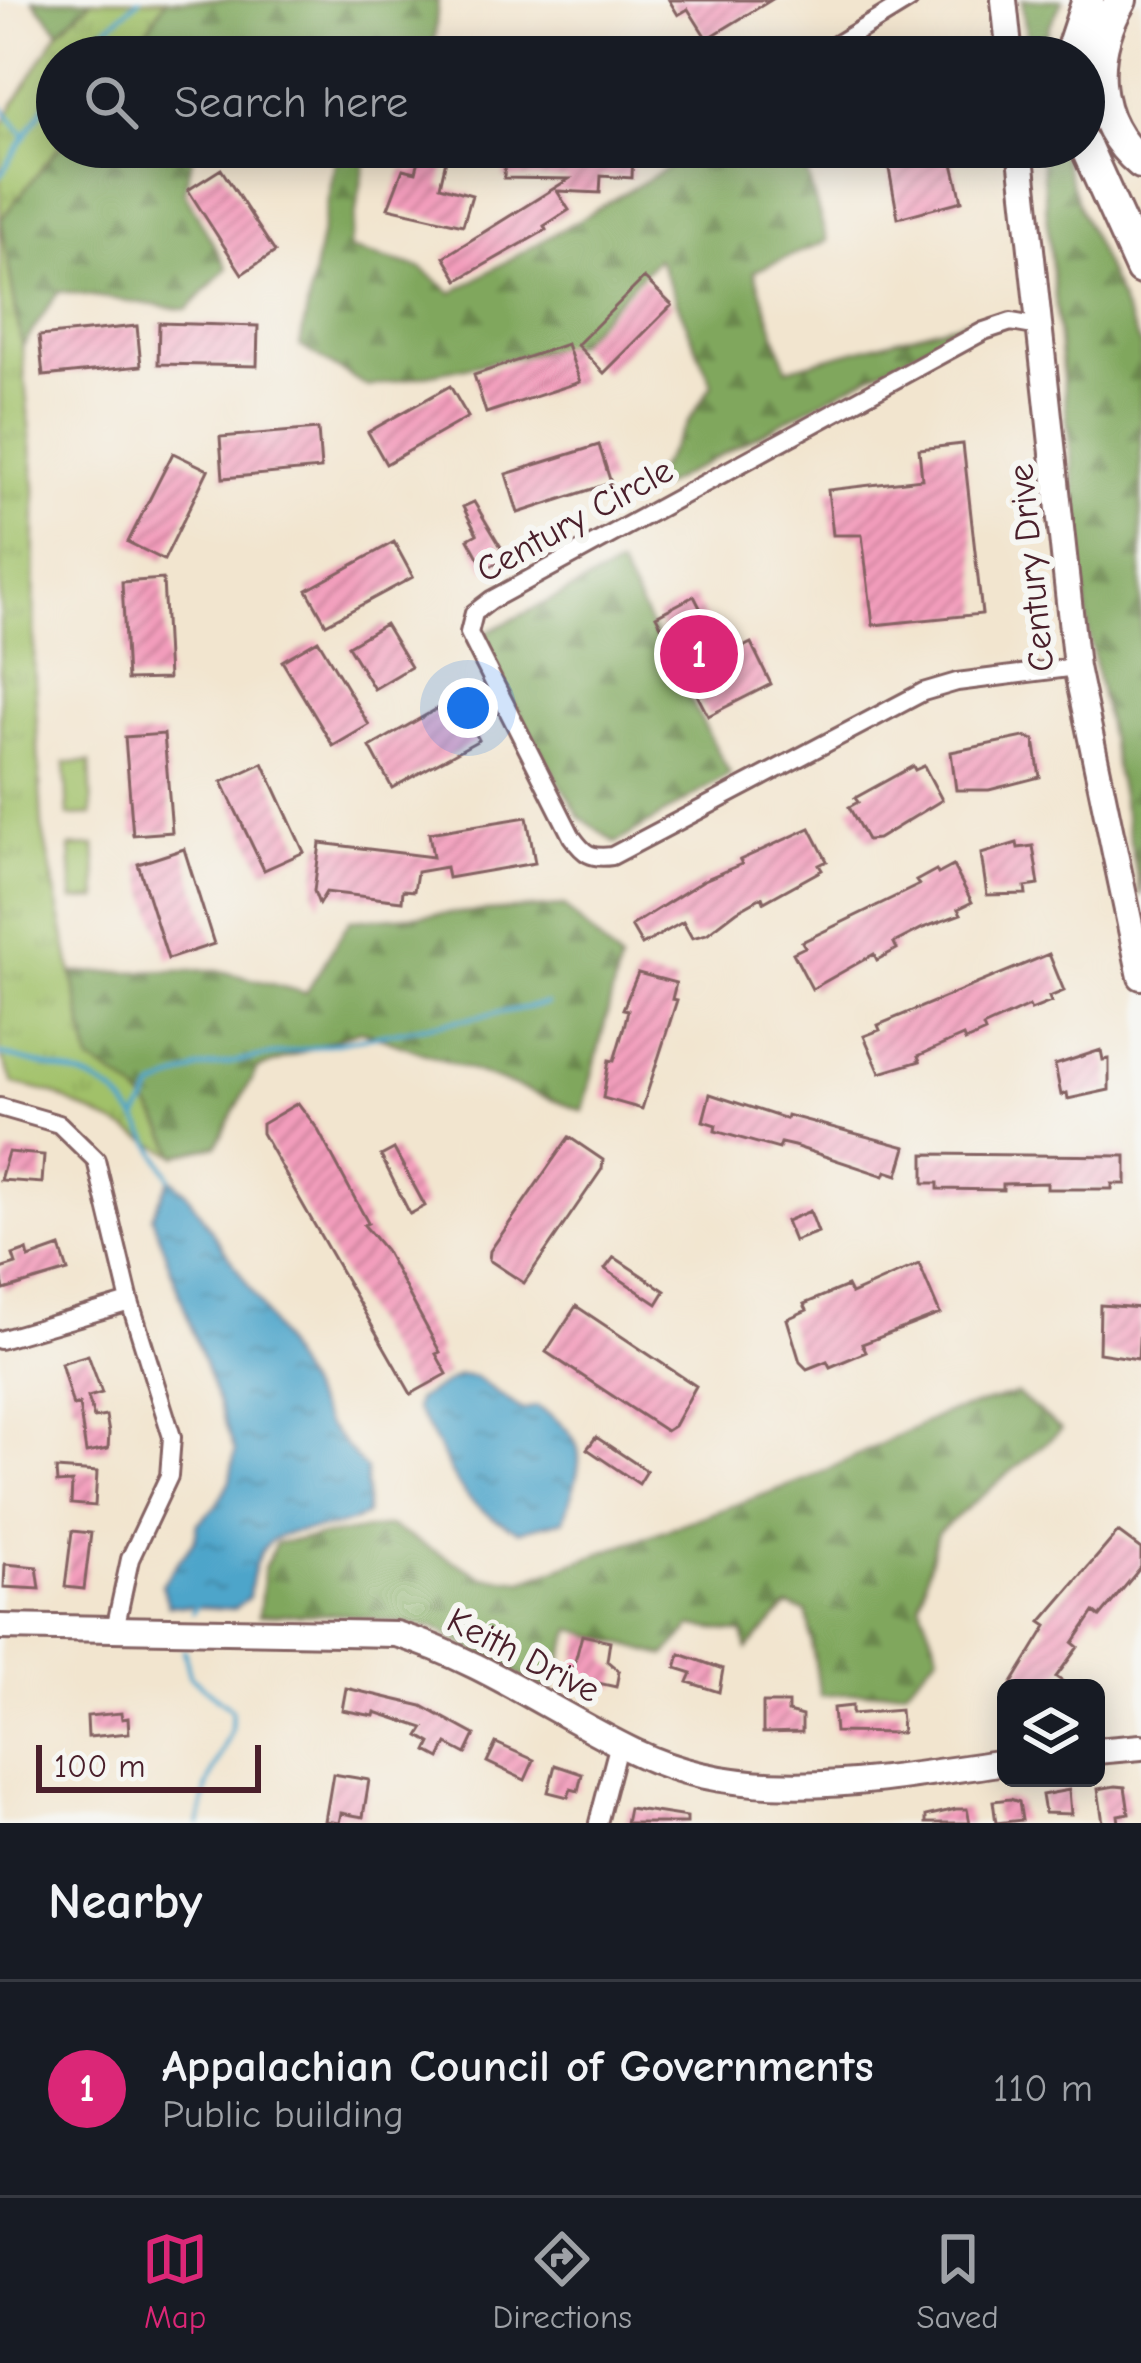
<!DOCTYPE html>
<style>
body{margin:0;font-family:"Comic Neue",sans-serif;background:#20242c;color:#f1f3f6}
.controls{position:absolute;right:36px;bottom:36px;display:grid;overflow:hidden;border-radius:18px;box-shadow:0 6px 30px #0003}
.controls button{width:108px;height:108px;display:grid;place-items:center;padding:0;border:0;border-bottom:3px solid #363941;background:#171b24;color:#f1f3f6;font:60px sans-serif}
.scale{position:absolute;left:36px;bottom:30px;width:225px;box-sizing:border-box;padding-left:12px;border:6px solid #4a1f2b;border-top:0;font-size:33px;line-height:42px;white-space:nowrap;color:#4a1f2b;-webkit-text-stroke:9px #f6f6f2;paint-order:stroke}
.you{position:absolute;left:468px;top:708px;width:42px;height:42px;margin:-30px;border:9px solid #fff;border-radius:50%;background:#1a73e8;box-shadow:0 0 0 18px #1a73e833}
.badge{display:grid;place-items:center;width:78px;height:78px;border-radius:50%;background:#db2777;color:#fff;font-size:39px;font-weight:700}
.pin{position:absolute;translate:-50% -50%;border:6px solid #fff;box-shadow:0 3px 12px #0006}
.list{margin:0;padding:0;list-style:none}
h2{display:flex;justify-content:space-between;align-items:center;height:156px;margin:0;padding:0 48px;font-size:51px}
h2 small{font-size:39px;font-weight:400;color:#9ea1a6}
.list li{display:grid;grid-template-columns:78px 1fr auto;gap:36px;align-items:center;box-sizing:border-box;height:216px;padding:0 48px;border-top:3px solid #363941}
.list b{display:block;font-size:45px;white-space:nowrap}
.list p{margin:0;font-size:39px;white-space:nowrap;color:#9ea1a6}
.list em{font-size:39px;font-style:normal;color:#9ea1a6}
.icon{flex:none;width:66px;height:66px;fill:none;stroke:currentColor;stroke-width:2;stroke-linecap:round;stroke-linejoin:round}
.map{position:relative;flex:none;width:1141px;height:1823px;overflow:hidden}
.search{position:absolute;background:#171b24;box-shadow:0 6px 30px #0003;left:36px;right:36px;top:36px;height:132px;display:flex;align-items:center;gap:30px;box-sizing:border-box;padding:0 42px;border-radius:66px;color:#9ea1a6;font-size:45px}
.sheet{height:372px;background:#171b24}
nav{display:flex;justify-content:space-around;align-items:center;box-sizing:border-box;height:168px;border-top:3px solid #363941;background:#171b24;font-size:33px;color:#9ea1a6}
nav a{display:grid;justify-items:center;gap:6px}
nav .on{color:#db2777}
.map>svg:first-child{display:block}
.grass{fill:url(#grass-tufts);stroke:#76704a;stroke-width:3}
.forest{fill:url(#forest-firs);stroke:#656344;stroke-width:3}
.garden{fill:#a1c169;stroke:#76704a;stroke-width:3}
.water{fill:url(#water-ripples);stroke:#4c627a;stroke-width:3}
.lines{fill:none;stroke-linecap:round;stroke-linejoin:round}
.stream{stroke:#4ea5ca;stroke-width:4.5}
.building{fill:url(#building-hatch)}
.street-casing{stroke:#856464;stroke-width:22}
.secondary-casing{stroke:#856464;stroke-width:30}
.highway-casing{stroke:#856464;stroke-width:36}
.street{stroke:#fff;stroke-width:16}
.secondary{stroke:#fff;stroke-width:24}
.highway{stroke:#fff;stroke-width:30}
.labels{text-anchor:middle;stroke-width:12;stroke-linejoin:round;paint-order:stroke}
.street-label{font-size:36px;fill:#4a1f2b;stroke:#f6f6f2}
</style>
<div class="map">
<svg width="1141" height="1823" viewBox="0 0 1141 1823">
<defs>
<pattern id="grass-tufts" width="24" height="20" patternUnits="userSpaceOnUse" patternTransform="scale(3)"><rect width="24" height="20" fill="#a1c169"/><path d="M3 7l-1-3M5 7V3M7 7l1-3M15 17l-1-3M17 17v-4M19 17l1-3" fill="none" stroke="#8ca55b"/></pattern>
<pattern id="forest-firs" width="22" height="20" patternUnits="userSpaceOnUse" patternTransform="scale(3)"><rect width="22" height="20" fill="#80a75d"/><path d="M5 1l3.5 6h-7zM16 11l3.5 6h-7z" fill="#6b874d"/></pattern>
<pattern id="water-ripples" width="26" height="14" patternUnits="userSpaceOnUse" patternTransform="scale(3)"><rect width="26" height="14" fill="#4ea5ca"/><path d="M2 4q2-2 4 0t4 0M15 11q2-2 4 0t4 0" fill="none" stroke="#4386a4"/></pattern>
<pattern id="building-hatch" width="6" height="6" patternUnits="userSpaceOnUse" patternTransform="scale(3)"><rect width="6" height="6" fill="#f39dbc"/><path d="M-1 1l2-2M0 6l6-6M5 7l2-2" fill="none" stroke="#c77f99"/></pattern>
</defs>
<rect width="100%" height="100%" fill="#f6f6f2"/>
<filter id="ink" filterUnits="userSpaceOnUse"><feTurbulence type="fractalNoise" baseFrequency=".00833" numOctaves="2"/><feDisplacementMap in="SourceGraphic" scale="24" xChannelSelector="R" yChannelSelector="G"/><feConvolveMatrix kernelMatrix="1 2 1 2 8 2 1 2 1" color-interpolation-filters="sRGB"/></filter>
<filter id="wash" filterUnits="userSpaceOnUse"><feTurbulence type="fractalNoise" baseFrequency=".004" numOctaves="4" result="noise"/><feDisplacementMap in="SourceGraphic" scale="48" xChannelSelector="R" yChannelSelector="G"/><feGaussianBlur stdDeviation="2.7" result="paint"/><feColorMatrix in="noise" values="0 0 0 0 0 0 0 0 0 0 0 0 0 0 0 0 0 1.4 0 .05"/><feComposite in="paint" operator="in"/></filter>
<g filter="url(#wash)">
<rect width="100%" height="100%" fill="#f2e5cf"/>
<path class="grass" d="M92 0H166L130 57H57L59 147 1 220 22 347 35 488 34 665 42 826 90 1062C139 1088 154 1105 176 1155L52 1093 14 1084 0 1055V127L59 31Z"/>
<path class="forest" d="M33 0H92L59 31Z
M166 0H438L433 57H130Z
M1022 0H1063L1049 26 1044 57H1029Z
M59 147H195L184 192 227 268 187 310 59 291 22 347 1 219Z
M319 147H368L349 249 421 268 452 293 704 147H799L827 241 754 271 787 369 979 317 640 498 712 384 658 258 574 345 368 387 300 346 336 157Z
M1040 147H1059L1079 207 1141 347V896L1088 629Z
M619 566 730 774 616 843 580 817 474 639Z
M564 906 620 962 583 1111 360 1030 257 1069 216 1146 176 1155C154 1105 139 1088 90 1062L72 973 217 970 306 993 350 920Z
M1017 1394 1061 1430 937 1533 920 1603 939 1653 905 1689 820 1696 807 1612 788 1606 747 1649 743 1633 692 1626 665 1656 572 1629 550 1693 434 1628 341 1614 259 1615 264 1568 276 1543 389 1526 483 1577 523 1581 810 1478 943 1414Z"/>
<path class="garden" d="M90 762 92 815 68 816 65 763Z
M95 846 98 899 73 900 70 847Z"/>
<path class="water" d="M170 1178 185 1191 258 1300 326 1424 366 1470V1515C310 1547 257 1504 249 1597L234 1609 168 1605 162 1584 195 1539 198 1523 216 1506 230 1480 235 1451 152 1216Z
M459 1375 475 1377 522 1410 536 1406C596 1442 581 1462 564 1520L519 1531C444 1498 457 1467 415 1409L417 1400Z"/>
<g class="lines">
<path class="stream" d="M72 57 139 0
M0 105 26 137
M0 176 57 86
M0 1054C110 1084 115 1073 170 1178
M138 1117 154 1089 197 1069 546 1004
M193 1612 196 1605
M184 1650 190 1676 232 1710 231 1730 207 1786 199 1823"/>
</g>
<g id="blocks">
<path class="building" d="M669 0H771L707 39 688 9 678 15Z
M422 147H449L440 186 472 195 463 225 388 208 403 169 416 172Z
M505 147H562V154H574L573 160 598 161 599 148 633 150 632 178 601 176 600 193 557 191 569 210 544 226 546 230 458 280 444 257 569 179 504 178Z
M885 147H949L962 201 898 218Z
M221 169 275 252 242 274 188 190Z
M644 278 672 305 604 373 577 345Z
M159 323 258 326 257 366 158 364Z
M137 326 141 366 43 376 39 336Z
M567 344 580 382 486 413 474 375Z
M450 386 468 417 386 464 368 432Z
M318 429 321 469 223 478 220 437Z
M963 444 982 614 873 625 862 535H833L828 490 922 479 919 449Z
M599 445 611 483 518 513 506 474Z
M173 453 208 470 164 560 128 542Z
M474 502 507 557 485 570 468 539 477 534 463 507Z
M394 542 413 577 326 624 307 590Z
M163 579 168 679 127 680 122 582Z
M694 596 712 631 723 626 735 651 751 643 771 684 708 716 656 616Z
M385 624 411 667 374 689 348 646Z
M318 640 369 725 333 746 282 661Z
M456 698 479 740 392 788 370 747Z
M164 734 172 832 133 835 125 737Z
M1024 737 1034 740 1040 777 989 790H956L951 752Z
M263 763 304 852 264 870 222 782Z
M913 766 915 770 924 766 942 800 878 839 867 840 849 807 858 802 855 798Z
M527 817 535 863 448 878 446 867 417 872 414 891 403 890 402 901 326 892 319 904 314 891 320 843 433 857 429 833Z
M810 828 827 861 819 865 822 870 764 902 762 897 737 911 707 934 692 938 683 922 642 945 631 926 704 880 742 864 740 860Z
M1017 843 1018 848 1033 846 1039 885 1025 887 1026 894 987 895 981 854Z
M184 849 214 944 168 959 138 864Z
M953 866 972 902 958 909 961 914 923 928 894 943 897 949 877 960 874 954 812 989 793 953 805 947 802 942 919 885 916 881 936 870 938 874Z
M1049 954 1064 991 1049 997 1051 1002 1031 1010 1029 1006 983 1027 985 1032 965 1041 963 1036 918 1056 920 1061 880 1073 864 1036 880 1030 878 1025Z
M638 973 676 983 672 999 677 1000 642 1109 603 1098 609 1060 614 1061 624 1027 628 1010 623 1009Z
M1101 1050 1103 1060 1109 1059V1090L1068 1099 1067 1093 1061 1095 1055 1065Z
M710 1094 786 1119 787 1115 906 1147 898 1175 886 1171 884 1176 794 1146 781 1143 779 1149 715 1131 716 1125 703 1121Z
M298 1103 317 1128 368 1223 364 1225 385 1250 440 1352 436 1354 447 1374 411 1394 262 1133V1124Z
M569 1137 603 1160 602 1169 524 1283 489 1260 490 1251Z
M394 1149 425 1206 410 1214 381 1156Z
M8 1152 44 1155 42 1183 0 1180Z
M924 1154 1126 1156V1184H1112V1189H1047V1183L1003 1184V1190L938 1189V1183H924Z
M810 1211 818 1232 794 1241 786 1221Z
M60 1247 68 1271 4 1290 0 1269 16 1264 13 1255 27 1250 29 1258Z
M614 1257 665 1291 657 1304 605 1269Z
M919 1264 940 1314 862 1344 866 1352 830 1367 827 1361 807 1369 800 1362 787 1319 807 1310 804 1304 847 1286 851 1294Z
M1100 1305 1141 1308 1138 1359 1099 1353Z
M576 1306 696 1386 674 1426 666 1431 546 1352Z
M88 1355 102 1393 88 1397 94 1418 106 1416 109 1433 108 1449 86 1453 79 1404 73 1406 61 1363Z
M596 1437 647 1471 639 1484 587 1449Z
M56 1469 97 1472 95 1506 71 1504 72 1482 57 1483Z
M72 1531 91 1533 84 1589 65 1587Z
M1118 1532 1141 1549V1567L1100 1617 1094 1612 1073 1643 1078 1647 1056 1677 1072 1688H1009L1047 1626 1041 1622Z
M5 1564 37 1567 40 1589 4 1587Z
M582 1635 610 1641 607 1661 619 1671 616 1687 571 1677Z
M680 1654 723 1669 719 1692 688 1682 692 1673 676 1668Z
M346 1688 422 1706 475 1735 466 1754 447 1744 440 1758 427 1751 431 1743 419 1736 424 1728 375 1712 374 1716 342 1710Z
M763 1703H788V1712L802 1716V1732L763 1733Z
M852 1706V1714L900 1710 902 1733 835 1732 833 1708Z
M121 1713 122 1719 128 1718 129 1733 88 1737 87 1716Z
M496 1743 534 1760 525 1780 487 1762Z
M555 1765 582 1774 578 1791 571 1789 568 1797 548 1792Z
M333 1774 369 1780 363 1817 341 1813 339 1823 325 1821Z
M1115 1786 1125 1787 1129 1813 1118 1815 1119 1823H1103L1098 1789Z
M1069 1790 1071 1814 1045 1813 1042 1795Z
M1010 1799 1019 1802 1022 1820 996 1823 993 1801Z
M629 1808 687 1817V1823H626Z
M956 1809H967L970 1823H926V1816Z"/>
</g>
</g>
<g filter="url(#ink)">
<use href="#blocks" fill-opacity="0" stroke="#856464" stroke-width="3"/>
<g class="lines">
<defs>
<path id="street" d="M816 57 909 0
M1040 327 1011 322 984 331 491 600 474 613 469 633 572 837C584 854 591 859 612 856L923 692 957 682 1076 667
M0 1107 59 1124 96 1160 130 1302 172 1437 169 1476 130 1559 115 1629
M0 1340 130 1302
M598 1823 619 1743"/>
<path id="secondary" d="M1004 0 1010 57
M1020 147 1076 667 1141 977
M0 1627 396 1634C482 1660 554 1713 635 1752 749 1808 885 1779 1006 1762
M1096 1751 1141 1747"/>
<path id="highway" d="M1121 0C1089 54 1091 121 1141 163
M1069 57 1088 0
M1084 143 1141 269"/>
</defs>
<use href="#street" class="street-casing"/>
<use href="#secondary" class="secondary-casing"/>
<use href="#highway" class="highway-casing"/>
<use href="#street" class="street"/>
<use href="#secondary" class="secondary"/>
<use href="#highway" class="highway"/>
</g>
</g>
<g class="labels">
<g class="street-label">
<text transform="translate(574 519) rotate(-29)" y="13">Century Circle</text>
<text transform="translate(1030 568) rotate(-96)" y="13">Century Drive</text>
<text transform="translate(524 1654) rotate(27)" y="13">Keith Drive</text>
</g>
</g>
</svg>
<div class="controls">
<button><svg class="icon" aria-label="layers" viewBox="0 0 24 24"><path d="M12 4l9 5-9 5-9-5zM3 14l9 5 9-5"/></svg></button>
</div>
<div class="scale">100 m</div>
<div class="you"></div>
<div class="pin badge" style="left:699px;top:654px">1</div>
<div class="search"><svg class="icon" aria-label="search" viewBox="0 0 24 24"><circle cx="10" cy="10" r="6"/><path d="M15 15l6 6"/></svg>Search here</div>
</div>
<section class="sheet">
<h2>Nearby<small></small></h2>
<ul class="list">
<li><span class="badge">1</span><div><b>Appalachian Council of Governments</b><p>Public building</p></div><em>110 m</em></li>
</ul>
</section>
<nav>
<a class="on"><svg class="icon" aria-label="map" viewBox="0 0 24 24"><path d="M3 6l6-2 6 2 6-2v14l-6 2-6-2-6 2zM9 4v14M15 6v14"/></svg>Map</a>
<a><svg class="icon" aria-label="directions" viewBox="0 0 24 24"><path d="M12 3l9 9-9 9-9-9zM9 14v-3h6M13 9l2 2-2 2"/></svg>Directions</a>
<a><svg class="icon" aria-label="saved" viewBox="0 0 24 24"><path d="M7 4h10v16l-5-4-5 4z"/></svg>Saved</a>
</nav>
